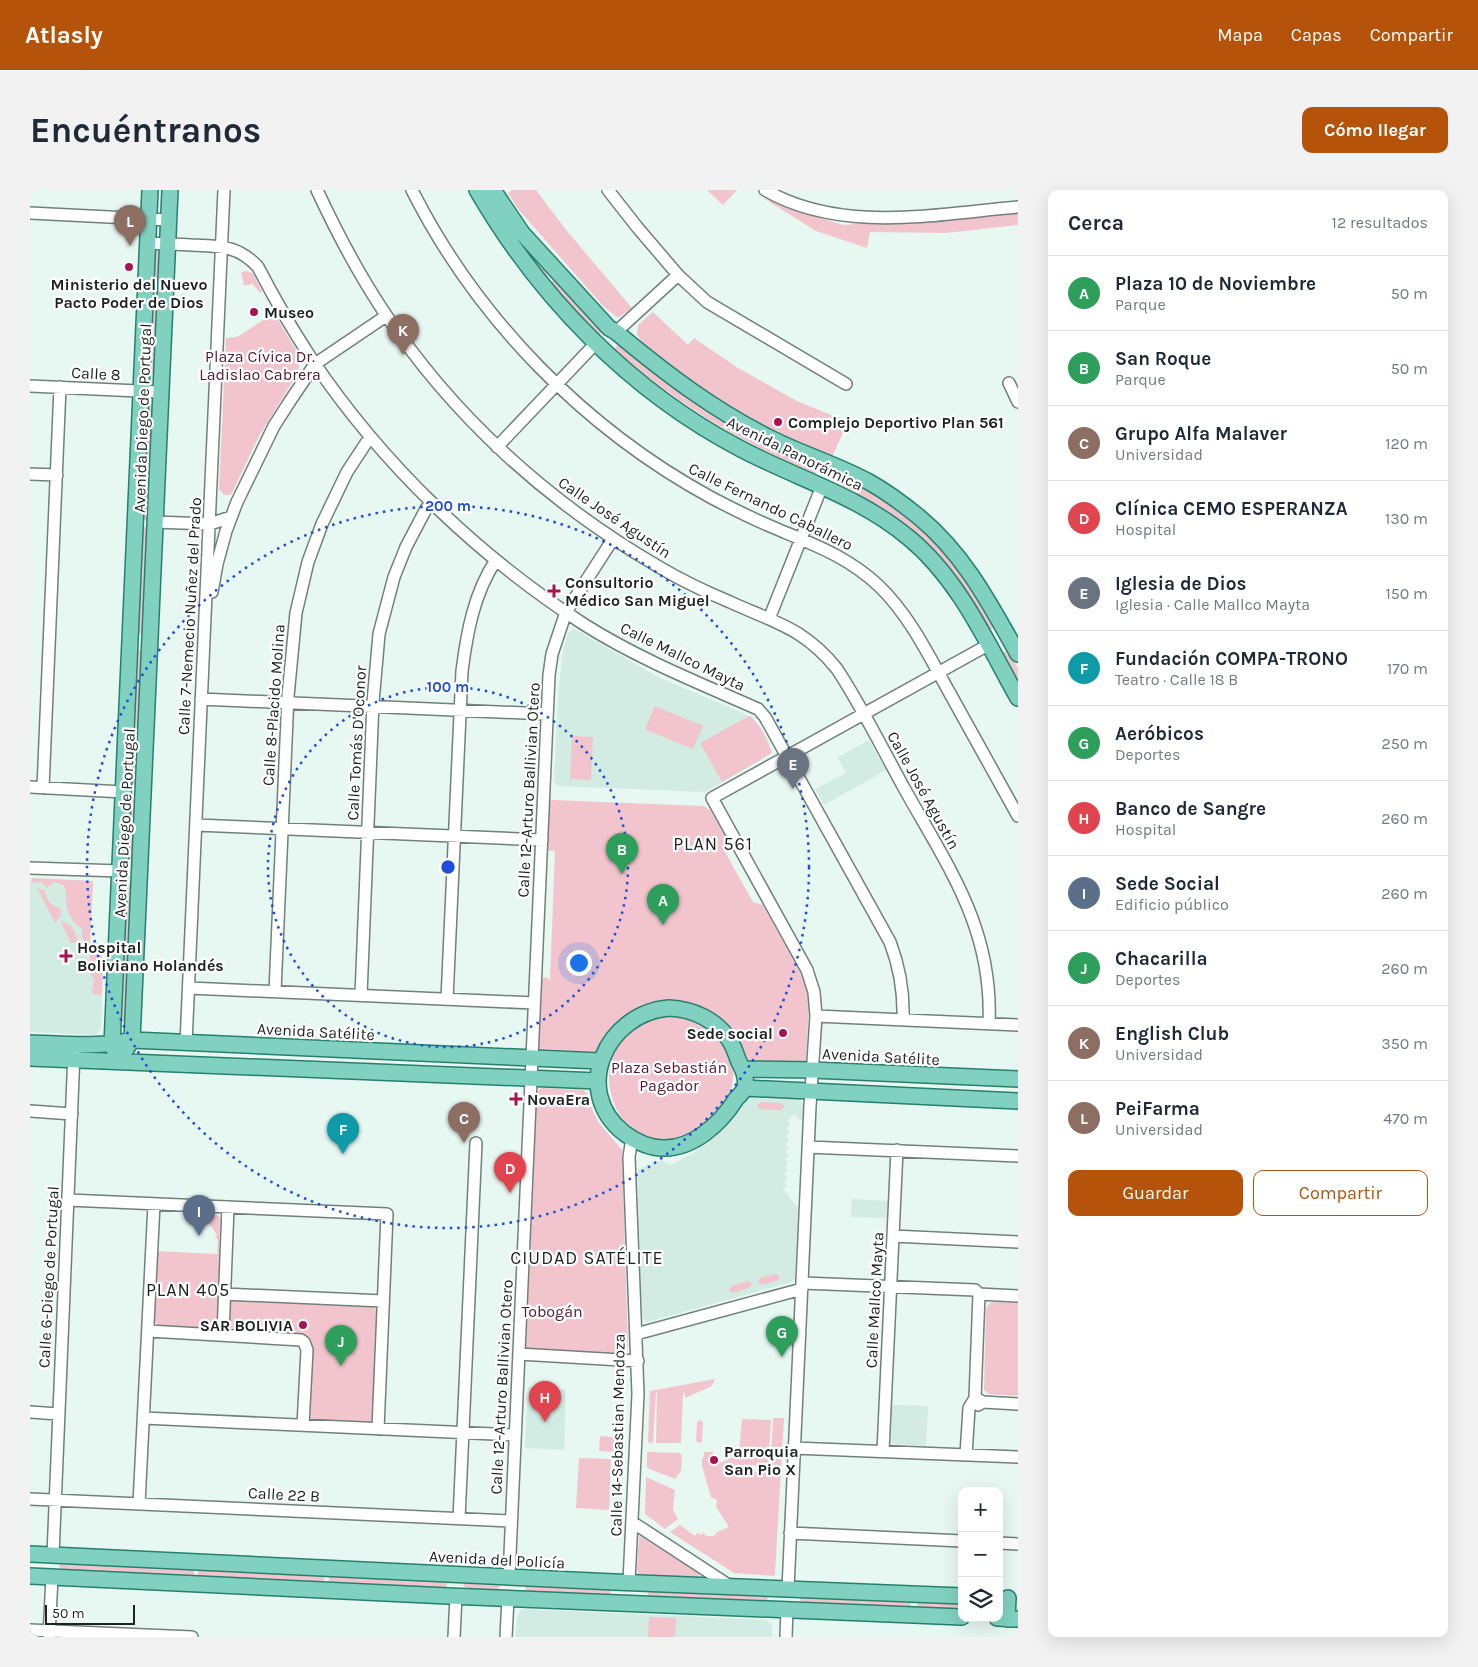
<!DOCTYPE html>
<html lang="es">
<meta charset="utf-8">
<style>
body{margin:0;font-family:Karla,sans-serif;background:#f2f2f3;color:#1f2937}
.controls{position:absolute;right:15px;bottom:15px;display:grid;overflow:hidden;border-radius:10px;box-shadow:0 5px 20px #0002}
.controls button{width:45px;height:45px;display:grid;place-items:center;padding:0;border:0;border-bottom:1px solid #e0e1e3;background:#fff;color:#1f2937;font:25px sans-serif}
.scale{position:absolute;left:15px;bottom:12px;width:90px;box-sizing:border-box;padding-left:5px;border:2px solid #1c2220;border-top:0;font-size:14px;line-height:18px;white-space:nowrap;color:#1c2220;-webkit-text-stroke:4px #fff;paint-order:stroke}
.you{position:absolute;left:548px;top:772px;width:18px;height:18px;margin:-12px;border:4px solid #fff;border-radius:50%;background:#1a73e8;box-shadow:0 0 0 8px #1a73e833}
.badge{display:grid;place-items:center;width:32px;height:32px;border-radius:50%;background:#b45309;color:#fff;font-size:16px;font-weight:700}
.pin{position:absolute;translate:-50% -41px;filter:drop-shadow(0 1px 2px #0008)}
.pin::after{content:'';position:absolute;top:26px;width:18px;height:15px;background:inherit;clip-path:polygon(0 0,100% 0,50% 100%)}
.list{margin:0;padding:0;list-style:none}
h2{display:flex;justify-content:space-between;align-items:center;height:65px;margin:0;padding:0 20px;font-size:21px}
h2 small{font-size:16px;font-weight:400;color:#747a83}
.list li{display:grid;grid-template-columns:32px 1fr auto;gap:15px;align-items:center;box-sizing:border-box;height:75px;padding:0 20px;border-top:1px solid #e0e1e3}
.list b{display:block;font-size:19px;white-space:nowrap}
.list p{margin:0;font-size:16px;white-space:nowrap;color:#747a83}
.list em{font-size:16px;font-style:normal;color:#747a83}
.actions{display:flex;gap:10px;padding:15px 20px}
.actions a{flex:1;padding:11px 0;border:1px solid #b45309;border-radius:10px;text-align:center;font-size:18px;color:#b45309}
.actions .main{background:#b45309;color:#fff}
.icon{flex:none;width:28px;height:28px;fill:none;stroke:currentColor;stroke-width:2;stroke-linecap:round;stroke-linejoin:round}
.map{position:relative;flex:none;width:988px;height:1447px;overflow:hidden;border-radius:10px}
header{display:flex;align-items:center;gap:30px;box-sizing:border-box;height:70px;padding:0 25px;background:#b45309;color:#fff}
header strong{font-size:24px}
nav{display:flex;gap:28px;margin-inline-start:auto;font-size:18px}
.intro{display:flex;align-items:center;justify-content:space-between;box-sizing:border-box;height:120px;padding:0 30px}
h1{margin:0;font-size:35px}
.button{padding:12px 22px;border-radius:10px;background:#b45309;color:#fff;font-size:18px;font-weight:700}
main{display:flex;gap:30px;padding:0 30px}
aside{flex:1;background:#fff;border-radius:10px;box-shadow:0 5px 20px #0002}
.map>svg:first-child{display:block}
.built{fill:#d2ebe3}
.green{fill:#f2c5ce}
.lines{fill:none;stroke-linecap:round;stroke-linejoin:round}
.minor-casing{stroke:#71807b;stroke-width:14}
.major-casing{stroke:#27806d;stroke-width:18}
.minor{stroke:#fff;stroke-width:11}
.major{stroke:#81d1c0;stroke-width:15}
.ring{fill:none;stroke:#1d4ed8;stroke-width:2.5;stroke-dasharray:2.5 5}
.poi-dot{fill:#a71551;stroke:#fff;stroke-width:2}
.labels{text-anchor:middle;stroke-width:4.5;stroke-linejoin:round;paint-order:stroke}
.poi-label{font-size:16px;font-weight:bold;fill:#1c2220;stroke:#fff;text-anchor:start}
.park-label{font-size:16px;fill:#56192d;stroke:#fff}
.street-label{font-size:16px;fill:#1c2220;stroke:#fff}
.neighbourhood-label{font-size:18px;letter-spacing:1px;fill:#1c2220;stroke:#fff}
.centre{fill:#1d4ed8;stroke:#fff;stroke-width:2.5}
.ring-label{font-size:15px;text-anchor:middle;font-weight:bold;fill:#1d4ed8;stroke:#fff;stroke-width:4.5;stroke-linejoin:round;paint-order:stroke}
</style>
<header>
<strong>Atlasly</strong>
<nav><a>Mapa</a><a>Capas</a><a>Compartir</a></nav>
</header>
<div class="intro"><h1>Encuéntranos</h1><a class="button">Cómo llegar</a></div>
<main>
<div class="map">
<svg width="988" height="1447" viewBox="0 0 988 1447">
<rect width="100%" height="100%" fill="#e7f7f2"/>
<path class="built" d="M544 439 630 488 722 527 742 562 741 564 675 602 528 596 524 591 528 507 533 460 538 443Z
M839 550 856 580 794 615 785 599 816 583 808 567Z
M0 688 62 691 63 692 60 752 71 753V769L73 774 71 839 66 845 0 842Z
M723 906 769 908 773 915V930L769 929 764 924 757 931 760 935 756 939 760 943 756 946 759 950 755 954 759 958 755 962 759 965 755 969 758 973 755 976 758 981 754 984 757 988 754 991 757 996 753 999 768 1018 765 1088 762 1092 617 1132 613 1129 612 1125 607 983 609 979 631 970 641 975 667 961 669 955 714 911Z
M822 1009 858 1011 856 1028 821 1027Z
M498 1197 536 1200 534 1260 495 1258Z
M862 1215 898 1216 896 1256 862 1254 861 1247Z
M493 1419 737 1430 742 1436V1447H486L487 1429 490 1421Z"/>
<path class="green" d="M482 0H506L537 41 602 118 588 128 574 117 488 19 478 3Z
M677 0H707L693 15Z
M733 8 786 27 814 35 988 20V35L916 43 840 42 837 58 786 41Z
M469 22 521 83 516 87 495 60Z
M125 61H128L130 64 125 182 121 185 119 184Z
M218 81 223 84 232 101 230 103 222 93 220 95H214L211 82Z
M525 88 575 140 569 145 520 93Z
M623 122 658 155 664 148 708 178 767 211 818 232 802 267C741 240 679 210 629 166 622 159 611 153 607 144L608 135Z
M244 123 268 163 270 173 266 186 229 246 203 301 200 305H194L189 299 196 148 207 147Z
M589 153C652 206 712 245 788 277L785 284C709 251 647 214 584 159Z
M120 215 123 218 118 330H112L118 216Z
M812 287C860 309 906 343 936 387 946 404 955 421 965 437L959 440C918 370 884 329 809 294Z
M111 337H118L113 442 109 444 108 443Z
M109 460 113 462 108 561H101L106 462Z
M978 460 988 479V491L972 463Z
M625 516 673 536 663 559 616 540V537Z
M719 526C729 531 739 552 742 563L692 592 670 553Z
M542 546 563 547 561 590 540 589Z
M101 568H108L107 594H100Z
M103 607 106 610 103 668 100 670 98 669 99 609Z
M522 610 673 616 677 618 681 621 697 650 694 660 723 712 733 715 771 784 777 801 779 816 776 871 772 873 718 870 704 844 687 827 639 811 613 815 592 828 580 841 566 862 510 859 509 856 512 789 516 787 520 790 525 661 517 660 520 611Z
M2 688 62 691 63 692 60 753H55L52 748V739L43 731 36 717 37 713C35 706 38 701 33 695L24 692 17 698 11 692 2 693Z
M98 692 101 695 98 759H92L96 693Z
M7 698 15 701C15 710 24 717 31 719L30 728 27 729V731L25 733Z
M32 731 41 736 48 749 45 753H41L31 732Z
M60 762H71L73 774 72 805 63 804 61 799 64 798 62 794 65 792 57 777 59 774Z
M92 763H98L95 832H89Z
M630 826C700 821 733 898 669 938 660 944 649 949 638 950 588 954 564 889 589 852 599 838 615 831 630 826Z
M513 898 554 900 558 905 561 917 569 933 592 960 598 1157 596 1162 592 1165 497 1159 496 1158 507 902 510 899Z
M731 912 752 913 754 917 751 920 729 919 727 915Z
M171 1024 187 1025 190 1027 189 1063 191 1064 188 1134 182 1139 128 1136 124 1130 127 1061 187 1064 188 1050 185 1046 187 1045 176 1028H171Z
M745 1084 749 1085V1090L732 1095 728 1093 730 1088Z
M718 1091 722 1094 719 1098 702 1103 699 1100 701 1096Z
M203 1110 344 1117 347 1121 342 1233 281 1231 279 1228 282 1157C280 1149 275 1144 267 1143L202 1139 198 1135 199 1113Z
M964 1112 988 1113V1206L959 1204 954 1200 956 1119 959 1114Z
M685 1189 682 1196 655 1208V1204L653 1203 651 1253H626L627 1203 626 1202 623 1253 618 1252 620 1201Z
M743 1228H754L745 1384 744 1386 704 1383 640 1342 650 1335 665 1346 667 1343 672 1345 673 1342 676 1346H684L687 1342 699 1337 686 1317 687 1310 681 1307 672 1276V1269L674 1266V1262H683C683 1268 685 1272 692 1272L703 1267V1262L709 1263 712 1229 741 1230 738 1276 709 1275V1281L740 1283Z
M670 1230 673 1232 672 1252 669 1253 666 1251 667 1232Z
M570 1246 593 1248V1262L569 1261Z
M617 1262 650 1263 652 1266 651 1281 645 1289 617 1278Z
M549 1268 581 1269 579 1320 546 1318Z
M616 1287 645 1300 643 1319 648 1329 635 1339 615 1324Z
M610 1346 669 1383V1387L609 1385 607 1380 609 1347Z
M31 1373 164 1379V1386L31 1380 29 1376Z
M168 1379 294 1385V1392L168 1386Z
M299 1386 417 1391V1398L299 1393Z
M436 1392 468 1393 470 1397 466 1400 436 1398 433 1395Z
M496 1395 581 1398 580 1405 495 1401Z
M617 1399 738 1405 737 1411 618 1406Z
M773 1406 881 1411V1418L773 1413 770 1410Z
M887 1411 932 1413V1420L887 1418Z
M619 1427 646 1428 645 1447H618Z"/>
<g class="lines">
<defs>
<path id="minor" d="M287 0C306 41 327 81 352 119 422 226 519 313 629 377 651 390 676 402 700 412 746 433 774 438 807 479 832 517 852 558 874 598 918 677 963 738 959 833
M382 0C447 129 555 239 682 308 703 319 725 330 747 339 785 355 818 367 849 396 879 425 898 464 918 500 941 542 965 584 988 626
M578 0 607 37 648 85 677 112 816 194
M735 0C811 44 906 24 988 17
M0 23 138 30
M118 53C132 54 146 54 161 55 189 56 208 55 228 77 244 108 262 139 281 168 352 274 448 366 555 435 609 469 669 493 728 519L735 527 860 752C870 778 874 802 873 830
M586 142 648 85
M979 193 988 212
M0 196 130 202
M467 257 566 153
M0 284 27 285
M125 332 180 334 201 327
M182 402 187 374 196 341 207 312 244 236 260 211 285 174 356 126
M739 429 792 296
M171 509 517 524
M0 597 93 602
M13 598 30 197
M166 635 512 650
M0 678 90 681
M159 798 504 813
M245 801 258 506 266 423 278 372 292 334 317 282 336 253 341 248
M331 805 343 512 349 444 364 387 376 357 396 319 401 313
M417 809 432 481C437 442 444 403 466 370
M786 826 988 835
M156 853 194 0
M0 921 42 924
M778 957 988 966
M38 1010 357 1024 348 1239
M863 1046 988 1052
M773 1093 945 1100 949 1104 988 1106
M194 1104 353 1111
M949 1104 945 1208 953 1212
M119 1141 271 1150 274 1152 277 1160 273 1235
M193 1144 198 1017
M606 1144 772 1099
M489 1164 608 1171
M948 1215 953 1212 988 1214
M0 1222 28 1224
M114 1228 485 1245
M764 1258 988 1267
M853 1261 867 960
M936 1265 939 1218 945 1208
M0 1309 481 1331
M109 1314 124 1014
M429 1329 446 953
M602 1332 700 1396
M760 1343 932 1351
M969 1353 988 1354
M23 1365 44 863
M479 1387 519 485 522 464 536 422 583 349
M599 1392 608 1204 599 967 602 948
M758 1399 780 916 786 826 784 802 777 780 682 608 958 455
M0 1440 162 1447
M19 1447 22 1387
M424 1447 426 1406
M476 1447 478 1408
M756 1447 757 1419"/>
<path id="major" d="M447 0C509 107 600 201 711 259 768 289 829 306 879 348 929 389 957 453 988 508
M463 0 492 43 579 138 586 142C635 183 685 221 742 249 774 265 808 275 839 292 857 302 873 314 889 327 934 364 960 414 988 464
M639 818C663 819 687 830 700 851 704 857 706 865 709 872 713 879 717 888 715 897 714 901 709 906 706 909 691 933 663 959 633 958 619 958 605 951 594 943 541 901 576 823 639 818Z
M0 853C34 854 68 858 102 850L570 871
M0 868 568 891
M89 870 102 850 140 0
M89 870 82 855 120 0
M713 879 782 880 988 889
M715 898 988 911
M0 1364 584 1392 932 1406
M0 1386 418 1406 932 1427
M967 1428 988 1429
M977 1429 978 1408"/>
</defs>
<use href="#minor" class="minor-casing"/>
<use href="#major" class="major-casing"/>
<use href="#minor" class="minor"/>
<use href="#major" class="major"/>
</g>
<g class="ring">
<circle cx="418" cy="677" r="180"/>
<circle cx="418" cy="677" r="361"/>
</g>
<g class="poi-dot">
<circle cx="99" cy="77" r="5"/>
<circle cx="224" cy="122" r="5"/>
<circle cx="748" cy="232" r="5"/>
<path d="M521.5 393.5h5v5h5v5h-5v5h-5v-5h-5v-5h5z"/>
<path d="M33.5 758.5h5v5h5v5h-5v5h-5v-5h-5v-5h5z"/>
<circle cx="753" cy="843" r="5"/>
<path d="M483.5 901.5h5v5h5v5h-5v5h-5v-5h-5v-5h5z"/>
<circle cx="273" cy="1135" r="5"/>
<circle cx="684" cy="1270" r="5"/>
</g>
<g class="labels">
<g class="poi-label">
<text x="99" y="100" text-anchor="middle">Ministerio del Nuevo<tspan x="99" dy="18">Pacto Poder de Dios</tspan></text>
<text x="234" y="128">Museo</text>
<text x="758" y="238">Complejo Deportivo Plan 561</text>
<text x="535" y="398">Consultorio<tspan x="535" dy="18">Médico San Miguel</tspan></text>
<text x="47" y="763">Hospital<tspan x="47" dy="18">Boliviano Holandés</tspan></text>
<text x="743" y="849" text-anchor="end">Sede social</text>
<text x="497" y="915">NovaEra</text>
<text x="263" y="1141" text-anchor="end">SAR BOLIVIA</text>
<text x="694" y="1267">Parroquia<tspan x="694" dy="18">San Pio X</tspan></text>
</g>
<g class="park-label">
<text x="230" y="172">Plaza Cívica Dr.<tspan x="230" dy="18">Ladislao Cabrera</tspan></text>
<text x="639" y="883">Plaza Sebastián<tspan x="639" dy="18">Pagador</tspan></text>
<text x="522" y="1127">Tobogán</text>
</g>
<g class="street-label">
<text transform="translate(66 183) rotate(3)" y="6">Calle 8</text>
<text transform="translate(112 228) rotate(-88)" y="6">Avenida Diego de Portugal</text>
<text transform="translate(765 263) rotate(26)" y="6">Avenida Panorámica</text>
<text transform="translate(741 316) rotate(26)" y="6">Calle Fernando Caballero</text>
<text transform="translate(585 327) rotate(34)" y="6">Calle José Agustín</text>
<text transform="translate(159 426) rotate(-87)" y="6">Calle 7-Nemecio Nuñez del Prado</text>
<text transform="translate(653 466) rotate(26)" y="6">Calle Mallco Mayta</text>
<text transform="translate(243 515) rotate(-86)" y="6">Calle 8-Placido Molina</text>
<text transform="translate(326 553) rotate(-87)" y="6">Calle Tomás D'Oconor</text>
<text transform="translate(498 600) rotate(-87)" y="6">Calle 12-Arturo Ballivian Otero</text>
<text transform="translate(894 600) rotate(61)" y="6">Calle José Agustín</text>
<text transform="translate(94 633) rotate(-87)" y="6">Avenida Diego de Portugal</text>
<text transform="translate(286 841) rotate(3)" y="6">Avenida Satélite</text>
<text transform="translate(851 866) rotate(3)" y="6">Avenida Satélite</text>
<text transform="translate(18 1087) rotate(-87)" y="6">Calle 6-Diego de Portugal</text>
<text transform="translate(844 1110) rotate(-87)" y="6">Calle Mallco Mayta</text>
<text transform="translate(471 1197) rotate(-87)" y="6">Calle 12-Arturo Ballivian Otero</text>
<text transform="translate(587 1245) rotate(-89)" y="6">Calle 14-Sebastian Mendoza</text>
<text transform="translate(254 1304) rotate(3)" y="6">Calle 22 B</text>
<text transform="translate(467 1369) rotate(3)" y="6">Avenida del Policía</text>
</g>
<g class="neighbourhood-label">
<text x="683" y="660">PLAN 561</text>
<text x="557" y="1074">CIUDAD SATÉLITE</text>
<text x="158" y="1106">PLAN 405</text>
</g>
</g>
<circle cx="418" cy="677" r="8" class="centre"/>
<g class="ring-label">
<text x="418" y="321">200 m</text>
<text x="418" y="502">100 m</text>
</g>
</svg>
<div class="controls">
<button>+</button>
<button>−</button>
<button><svg class="icon" aria-label="layers" viewBox="0 0 24 24"><path d="M12 4l9 5-9 5-9-5zM3 14l9 5 9-5"/></svg></button>
</div>
<div class="scale">50 m</div>
<div class="you"></div>
<div class="pin badge" style="left:633px;top:735px;background:#2e9e5b">A</div>
<div class="pin badge" style="left:592px;top:684px;background:#2e9e5b">B</div>
<div class="pin badge" style="left:434px;top:953px;background:#8d6e63">C</div>
<div class="pin badge" style="left:480px;top:1003px;background:#e0444e">D</div>
<div class="pin badge" style="left:763px;top:599px;background:#6b7280">E</div>
<div class="pin badge" style="left:313px;top:964px;background:#0f9aa8">F</div>
<div class="pin badge" style="left:752px;top:1167px;background:#2e9e5b">G</div>
<div class="pin badge" style="left:515px;top:1232px;background:#e0444e">H</div>
<div class="pin badge" style="left:169px;top:1046px;background:#5c6f8a">I</div>
<div class="pin badge" style="left:311px;top:1176px;background:#2e9e5b">J</div>
<div class="pin badge" style="left:373px;top:165px;background:#8d6e63">K</div>
<div class="pin badge" style="left:100px;top:56px;background:#8d6e63">L</div>
</div>
<aside>
<h2>Cerca<small>12 resultados</small></h2>
<ul class="list">
<li><span class="badge" style="background:#2e9e5b">A</span><div><b>Plaza 10 de Noviembre</b><p>Parque</p></div><em>50 m</em></li>
<li><span class="badge" style="background:#2e9e5b">B</span><div><b>San Roque</b><p>Parque</p></div><em>50 m</em></li>
<li><span class="badge" style="background:#8d6e63">C</span><div><b>Grupo Alfa Malaver</b><p>Universidad</p></div><em>120 m</em></li>
<li><span class="badge" style="background:#e0444e">D</span><div><b>Clínica CEMO ESPERANZA</b><p>Hospital</p></div><em>130 m</em></li>
<li><span class="badge" style="background:#6b7280">E</span><div><b>Iglesia de Dios</b><p>Iglesia · Calle Mallco Mayta</p></div><em>150 m</em></li>
<li><span class="badge" style="background:#0f9aa8">F</span><div><b>Fundación COMPA-TRONO</b><p>Teatro · Calle 18 B</p></div><em>170 m</em></li>
<li><span class="badge" style="background:#2e9e5b">G</span><div><b>Aeróbicos</b><p>Deportes</p></div><em>250 m</em></li>
<li><span class="badge" style="background:#e0444e">H</span><div><b>Banco de Sangre</b><p>Hospital</p></div><em>260 m</em></li>
<li><span class="badge" style="background:#5c6f8a">I</span><div><b>Sede Social</b><p>Edificio público</p></div><em>260 m</em></li>
<li><span class="badge" style="background:#2e9e5b">J</span><div><b>Chacarilla</b><p>Deportes</p></div><em>260 m</em></li>
<li><span class="badge" style="background:#8d6e63">K</span><div><b>English Club</b><p>Universidad</p></div><em>350 m</em></li>
<li><span class="badge" style="background:#8d6e63">L</span><div><b>PeiFarma</b><p>Universidad</p></div><em>470 m</em></li>
</ul>
<div class="actions"><a class="main">Guardar</a><a>Compartir</a></div>
</aside>
</main>
